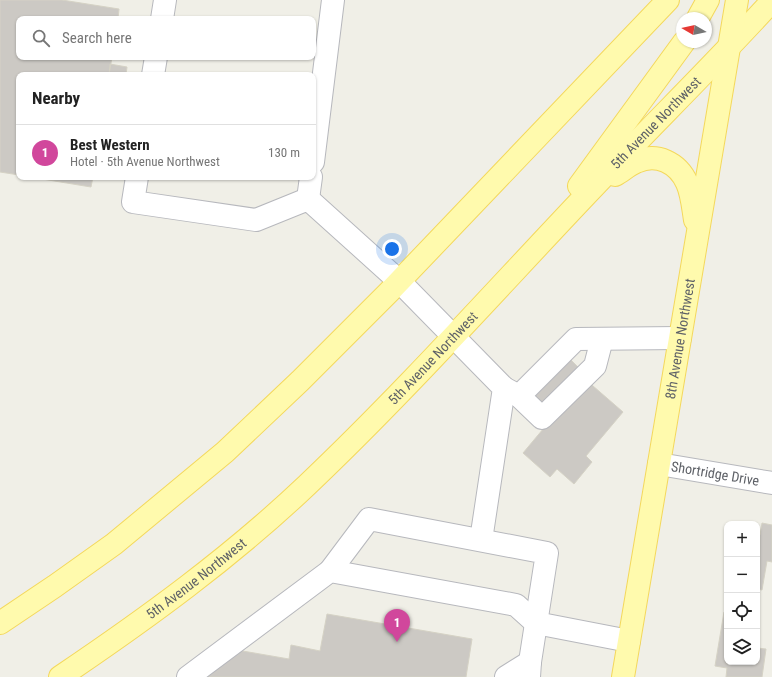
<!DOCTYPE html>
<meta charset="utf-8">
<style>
body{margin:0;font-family:"Roboto Condensed",sans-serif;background:#f6f6f6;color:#222}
.controls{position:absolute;right:12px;bottom:12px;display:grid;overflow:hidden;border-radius:8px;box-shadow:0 1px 3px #0004}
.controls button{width:36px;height:36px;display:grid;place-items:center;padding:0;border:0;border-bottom:1px solid #e0e0e0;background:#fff;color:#222;font:20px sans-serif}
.compass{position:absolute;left:676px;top:12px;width:36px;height:36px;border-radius:50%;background:#fff;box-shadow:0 1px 3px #0004;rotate:279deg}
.you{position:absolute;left:392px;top:249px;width:14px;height:14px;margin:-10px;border:3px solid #fff;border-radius:50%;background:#1a73e8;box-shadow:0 0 0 6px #1a73e833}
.badge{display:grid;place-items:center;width:26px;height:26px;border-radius:50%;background:#ed5130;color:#fff;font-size:13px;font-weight:700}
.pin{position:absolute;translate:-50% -33px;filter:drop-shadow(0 1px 2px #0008)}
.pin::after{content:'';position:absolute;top:21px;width:14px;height:12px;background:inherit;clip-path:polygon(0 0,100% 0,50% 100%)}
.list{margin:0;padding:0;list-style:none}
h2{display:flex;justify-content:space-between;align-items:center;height:52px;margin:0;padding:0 16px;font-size:17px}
h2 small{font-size:13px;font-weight:400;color:#767676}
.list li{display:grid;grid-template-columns:26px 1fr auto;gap:12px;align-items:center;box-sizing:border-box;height:56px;padding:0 16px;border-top:1px solid #e0e0e0}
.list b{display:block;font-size:15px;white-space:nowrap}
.list p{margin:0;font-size:13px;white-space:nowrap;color:#767676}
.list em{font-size:13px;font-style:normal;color:#767676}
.icon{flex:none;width:22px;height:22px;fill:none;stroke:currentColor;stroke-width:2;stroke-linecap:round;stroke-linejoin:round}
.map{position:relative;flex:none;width:772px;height:677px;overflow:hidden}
.search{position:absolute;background:#fff;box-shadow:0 1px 3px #0004;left:16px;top:16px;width:300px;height:44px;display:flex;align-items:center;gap:10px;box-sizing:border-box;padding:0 14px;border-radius:8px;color:#767676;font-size:15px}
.panel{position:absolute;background:#fff;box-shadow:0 1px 3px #0004;left:16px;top:72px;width:300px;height:108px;border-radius:8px}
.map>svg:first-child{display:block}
.building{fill:#ccc9c4;stroke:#d5d2c5}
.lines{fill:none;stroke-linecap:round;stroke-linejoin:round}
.minor-casing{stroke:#b7b8bd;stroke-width:24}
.major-casing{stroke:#f4d85c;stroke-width:24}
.minor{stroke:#fff;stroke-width:22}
.major{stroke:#fffaad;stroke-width:22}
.labels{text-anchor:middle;stroke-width:3;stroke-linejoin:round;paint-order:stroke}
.street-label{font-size:14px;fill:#5e6167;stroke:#fff}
</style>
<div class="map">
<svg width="772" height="677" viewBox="0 0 772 677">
<rect width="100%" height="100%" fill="#f0efe7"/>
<path class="building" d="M0 0H62L119 9 118 19H19V57H112L109 75H19V175L0 172Z
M110 64 127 67 126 75H109Z
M30 177H93L91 187Z
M569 358 585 374 546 412 531 396Z
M585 379 623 412 586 456 592 462 574 484 557 469 550 477 523 453Z
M762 523 772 525V562L767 561 762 590 757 589V535H760Z
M724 612H727V662H757V648L766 649 762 677H726L727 668 715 666Z
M327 614 472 639 466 677H207L231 649 289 659 291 645 320 651Z"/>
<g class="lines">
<defs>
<g id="minor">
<path d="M162 19 165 0"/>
<path d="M153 75 156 57"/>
<path d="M313 162 333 0"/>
<path d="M137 177 133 202 256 220 308 199 399 281 504 388 481 540"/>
<path d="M308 199 311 177"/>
<path d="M504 388 519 396 576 339 680 338"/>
<path d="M519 396 542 418 595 366 602 339"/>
<path id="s1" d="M659 464 772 483"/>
<path d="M330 571 369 519 547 553 530 662 529 677"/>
<path d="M188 677 330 571 516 605 536 623 629 641"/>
<path d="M506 677 530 662"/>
</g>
<g id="major">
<path d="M698 18 708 0"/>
<path d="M615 175C622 171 629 165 636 162 657 152 678 163 687 183 692 194 693 208 695 220"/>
<path d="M579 186 684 42"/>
<path d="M0 623 55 586 114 544 225 452 300 381 390 291 668 0"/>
<path id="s2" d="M60 677C146 619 230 558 306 486 404 393 494 292 587 194 648 129 712 67 772 1"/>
<path id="s3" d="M623 677 737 0"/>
</g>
</defs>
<use href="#minor" class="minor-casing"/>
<use href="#major" class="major-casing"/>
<use href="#minor" class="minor"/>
<use href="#major" class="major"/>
</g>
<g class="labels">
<g class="street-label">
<text dy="5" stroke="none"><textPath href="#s2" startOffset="816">5th Avenue Northwest</textPath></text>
<text dy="5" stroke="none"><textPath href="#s3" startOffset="343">8th Avenue Northwest</textPath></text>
<text dy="5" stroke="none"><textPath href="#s2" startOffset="492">5th Avenue Northwest</textPath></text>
<text dy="5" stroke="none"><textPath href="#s1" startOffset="57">Shortridge Drive</textPath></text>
<text dy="5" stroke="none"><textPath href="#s2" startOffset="168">5th Avenue Northwest</textPath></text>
</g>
</g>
</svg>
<div class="controls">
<button>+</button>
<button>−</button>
<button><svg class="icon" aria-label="locate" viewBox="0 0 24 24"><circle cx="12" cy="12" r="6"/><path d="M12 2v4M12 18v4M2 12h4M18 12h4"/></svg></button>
<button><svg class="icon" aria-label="layers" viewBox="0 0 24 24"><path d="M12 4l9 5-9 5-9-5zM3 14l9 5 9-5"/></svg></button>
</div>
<svg class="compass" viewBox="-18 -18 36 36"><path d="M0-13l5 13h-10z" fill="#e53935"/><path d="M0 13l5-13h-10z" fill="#767676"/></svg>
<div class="you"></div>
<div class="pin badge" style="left:397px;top:642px;background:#d1479c">1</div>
<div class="search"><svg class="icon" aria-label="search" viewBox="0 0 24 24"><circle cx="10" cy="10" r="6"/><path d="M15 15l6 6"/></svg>Search here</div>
<section class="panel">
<h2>Nearby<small></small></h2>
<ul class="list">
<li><span class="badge" style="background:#d1479c">1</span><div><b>Best Western</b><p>Hotel · 5th Avenue Northwest</p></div><em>130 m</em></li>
</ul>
</section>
</div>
